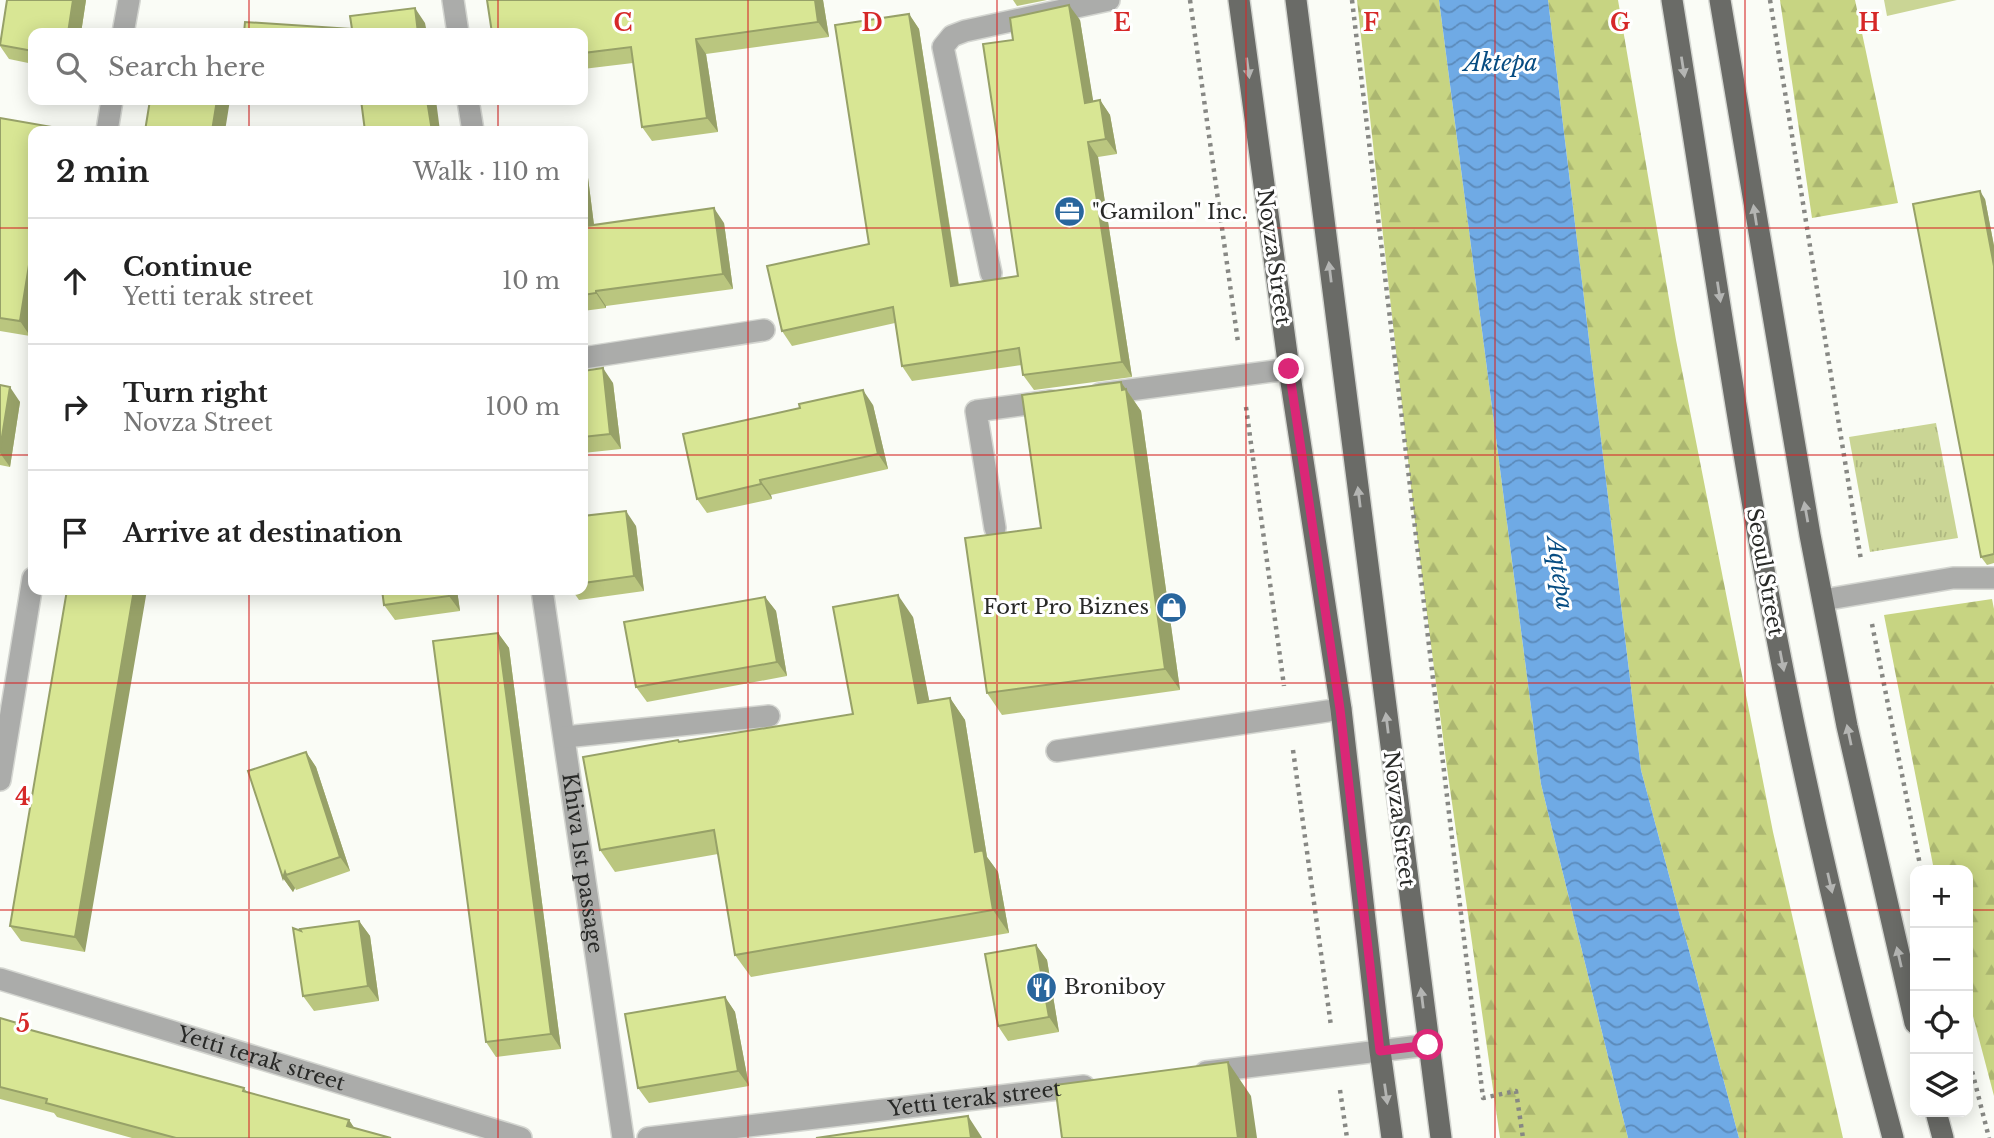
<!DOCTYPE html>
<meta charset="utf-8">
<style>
body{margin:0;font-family:"Libre Baskerville",serif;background:#f6f6f6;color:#222}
.controls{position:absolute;right:21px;bottom:21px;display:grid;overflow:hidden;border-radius:14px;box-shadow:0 4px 18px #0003}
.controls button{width:63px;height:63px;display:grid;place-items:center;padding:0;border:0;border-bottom:2px solid #e0e0e0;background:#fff;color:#222;font:35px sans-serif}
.stop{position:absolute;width:21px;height:21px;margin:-16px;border:5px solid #db2777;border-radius:50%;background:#fff}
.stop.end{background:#db2777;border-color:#fff;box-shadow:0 2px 7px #0008}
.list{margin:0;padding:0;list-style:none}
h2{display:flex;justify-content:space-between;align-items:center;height:91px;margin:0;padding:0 28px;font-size:30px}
h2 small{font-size:23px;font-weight:400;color:#767676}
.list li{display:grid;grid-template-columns:46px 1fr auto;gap:21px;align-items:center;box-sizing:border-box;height:126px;padding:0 28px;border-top:2px solid #e0e0e0}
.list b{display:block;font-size:26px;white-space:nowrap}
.list p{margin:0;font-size:23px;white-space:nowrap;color:#767676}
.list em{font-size:23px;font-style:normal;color:#767676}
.icon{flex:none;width:38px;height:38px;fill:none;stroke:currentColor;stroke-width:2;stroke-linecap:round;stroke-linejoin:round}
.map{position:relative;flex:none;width:1994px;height:1138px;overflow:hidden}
.search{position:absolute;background:#fff;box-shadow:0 4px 18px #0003;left:28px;top:28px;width:560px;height:77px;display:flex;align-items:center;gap:18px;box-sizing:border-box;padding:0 24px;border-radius:14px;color:#767676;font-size:26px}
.panel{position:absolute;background:#fff;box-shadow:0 4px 18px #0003;left:28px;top:126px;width:560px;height:469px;border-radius:14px}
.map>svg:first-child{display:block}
.grass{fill:url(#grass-tufts)}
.forest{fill:url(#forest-firs)}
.park{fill:#cad595}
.water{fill:url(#water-waves)}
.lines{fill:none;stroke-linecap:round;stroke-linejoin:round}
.minor-casing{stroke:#d4d6d1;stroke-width:24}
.major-casing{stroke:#d4d6d1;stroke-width:24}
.path{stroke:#878884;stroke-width:4.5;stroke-dasharray:3.5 5;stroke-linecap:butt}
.minor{stroke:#abacaa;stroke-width:21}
.major{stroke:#6a6b67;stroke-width:21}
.wall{fill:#bac67f}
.shaded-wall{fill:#97a168}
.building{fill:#d8e694;stroke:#97a168;stroke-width:2}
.oneway{fill:#b4b5b3}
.route{stroke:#db2777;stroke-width:9}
.grid{fill:none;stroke:#d62828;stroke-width:2;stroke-opacity:0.55}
.labels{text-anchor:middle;stroke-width:6;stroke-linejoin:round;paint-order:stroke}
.poi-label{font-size:21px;fill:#282927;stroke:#fff;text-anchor:start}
.street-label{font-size:21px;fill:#282927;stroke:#fff}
.water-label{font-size:23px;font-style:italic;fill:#064c82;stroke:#fff}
.grid-label{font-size:23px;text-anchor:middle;font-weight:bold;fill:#d62828;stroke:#fff;stroke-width:6;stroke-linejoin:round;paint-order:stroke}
</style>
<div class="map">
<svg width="1994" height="1138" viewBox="0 0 1994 1138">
<defs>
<pattern id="grass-tufts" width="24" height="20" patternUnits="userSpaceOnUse" patternTransform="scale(1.75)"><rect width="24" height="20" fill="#cad595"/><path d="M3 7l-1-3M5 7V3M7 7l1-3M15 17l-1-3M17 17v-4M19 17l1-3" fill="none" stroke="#aeb780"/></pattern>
<pattern id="forest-firs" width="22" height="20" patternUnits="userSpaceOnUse" patternTransform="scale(1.75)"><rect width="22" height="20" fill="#c7d482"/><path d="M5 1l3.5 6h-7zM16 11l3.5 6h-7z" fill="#abb670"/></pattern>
<pattern id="water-waves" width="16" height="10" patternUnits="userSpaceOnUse" patternTransform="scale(1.75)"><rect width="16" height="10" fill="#6faae5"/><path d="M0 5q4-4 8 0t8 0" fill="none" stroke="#5b8aba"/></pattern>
</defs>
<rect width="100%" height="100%" fill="#fafcf6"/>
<path class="grass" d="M1936 423 1958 538 1870 552 1849 437Z"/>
<path class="forest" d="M1357 0H1439L1541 784 1628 1138H1500L1447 768 1414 514Z
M1548 0H1618L1676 340 1773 832 1843 1138H1739L1641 770Z
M1780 0H1855L1898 203 1812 218Z
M1992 599 1994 609V1096L1968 997V870H1934L1884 615Z"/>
<path class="park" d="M1884 0H1957L1887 16Z"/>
<path class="water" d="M1439 0H1548L1641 770 1739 1138H1628L1541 784Z"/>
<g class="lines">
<defs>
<g id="minor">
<path d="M453 0 458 33"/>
<path d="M123 33 129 0"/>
<path d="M468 100 473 131"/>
<path d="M107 131 112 100"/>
<path d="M991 273 943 47 952 36 965 31 1109 0"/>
<path d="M583 358 764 330"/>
<path d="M1100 394 1289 369"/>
<path d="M995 528 976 411 1051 401"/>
<path id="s1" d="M542 590 623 1138"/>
<path d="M1823 600 1953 578H1994"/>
<path d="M565 737 769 716"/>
<path d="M1057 751 1341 709"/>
<path d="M0 780 33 578"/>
<path id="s2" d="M0 979 521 1138"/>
<path d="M1206 1072 1428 1045"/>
<path id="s3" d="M648 1138 1084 1086"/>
</g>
<path id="major" d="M1239 0 1289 369 1341 709 1380 1051 1392 1138
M1296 0 1441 1138
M1672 0C1701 180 1727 361 1759 541 1794 742 1840 941 1893 1138
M1720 0 1810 535 1847 726 1915 1023
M1936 1112 1943 1138"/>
</defs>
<use href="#minor" class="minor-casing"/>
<use href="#major" class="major-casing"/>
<path class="path" d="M1190 0 1238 342
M1352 0 1483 1098 1516 1091 1523 1138
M1770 0 1861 560
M1246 407 1284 686
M1872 624 1921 870
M1293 750 1331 1026
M1968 1055 1989 1138
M1340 1090 1347 1138"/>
<use href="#minor" class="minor"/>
<use href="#major" class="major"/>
</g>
<path class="wall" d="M86 0 81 33H33V64L9 59 0 46V39Z
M487 0H823L829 37 706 54 718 132 652 141 642 127 633 63 583 69V33Z
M1013 0H1047L1017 6Z
M909 14 919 29 959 285 1018 276 1013 40 1080 20 1093 102 1100 100 1110 115 1117 154 1098 157 1132 377 1034 390 1023 375 1022 365 912 381 902 366 895 323 792 346 782 331 869 244Z
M0 118 33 131V319L30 336 0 331Z
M583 157 586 162 594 225 724 223 733 289 606 306V308L583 311Z
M1985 199 1994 246V563L1987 565 1981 557Z
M583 371 613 383 621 449 583 453Z
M1121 382 1141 411 1180 690 1002 715 987 693Z
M0 385 20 402 10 467 0 465Z
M873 405 888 469 771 495 772 499 707 513 697 499Z
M583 516 636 526 644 591 579 600 572 590H583Z
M67 590 85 952 21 941 10 926Z
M382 590H457L460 611 395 620 384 605Z
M765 597 776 611 787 676 647 702 636 687Z
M913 617 929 701 950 698 965 720 987 857 998 872 1009 933 751 977 735 955 718 854 615 872 600 850 679 742 853 714Z
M498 633 509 648 561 1049 496 1057 486 1042Z
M306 752 316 767 350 871 296 890 295 888 293 892 283 878Z
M359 921 370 936 379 1001 314 1011 303 996 301 931Z
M1036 945 1047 960 1059 1032 1008 1041 998 1026Z
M725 997 735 1012 749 1086 649 1103 638 1088Z
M0 1018 20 1027 244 1088 247 1092 349 1120 354 1128 391 1138H132L57 1117 54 1113 0 1099Z"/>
<path class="shaded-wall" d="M73 0H86L81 33H68Z
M815 0H823L829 37 818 22Z
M1069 5 1080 20 1096 118 1085 103Z
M415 8 425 23 427 33H418Z
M909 14 919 29 961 301 951 286Z
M696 39 706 54 718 132 707 118Z
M217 100H230L225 131H212Z
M427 100H436L440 131H432Z
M1100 100 1110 115 1117 154 1106 139Z
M1088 142 1098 157 1132 377 1122 362Z
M583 157 586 162 596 241 586 226 583 202Z
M1980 191 1985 199 1994 246V266Z
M714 208 724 223 733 289 723 274Z
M33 240V319L30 336 20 321Z
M596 291 606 306V308L596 293Z
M603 368 613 383 621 449 610 434Z
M1121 382 1141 411 1180 690 1165 669Z
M10 387 20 402 10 467 0 453V449Z
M863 390 873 405 888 469 878 454Z
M760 480 771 495 772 499 761 484Z
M626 511 636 526 644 591 634 576Z
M134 590H147L85 952 75 937Z
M448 590H457L460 611 449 596Z
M898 595 913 617 934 725 918 703Z
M765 597 776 611 787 676 777 662Z
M498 633 509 648 561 1049 551 1034Z
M950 698 965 720 987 857 998 872 1009 933 993 910 975 852Z
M306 752 316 767 350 871 340 857Z
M285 872 286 875 295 888 293 892 283 878Z
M359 921 370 936 379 1001 368 986Z
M1036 945 1047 960 1059 1032 1049 1017Z
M725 997 735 1012 749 1086 738 1071Z
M1228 1062 1251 1096 1257 1138H1238Z
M968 1116 981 1136 982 1138H971Z
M349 1120 359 1135 347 1126Z"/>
<path class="building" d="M7 0H73L68 33H33V51L0 45Z
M487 0H815L818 22 696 39 707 118 642 127 631 47 583 53V33H492Z
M1069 5 1085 103 1100 100 1106 139 1088 142 1122 362 1023 375 1019 348 902 366 893 307 782 331 767 266 869 244 835 25 909 14 951 286 1018 276 983 44 1013 40 1010 18Z
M415 8 418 33H244L245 22 352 29 350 16Z
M162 30 184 33H162Z
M150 100H217L212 131H145Z
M361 100H427L432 131H365Z
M0 118 52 127 51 131H33V240L20 321 0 318Z
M1980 191 1994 266V554L1981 557 1913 204Z
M583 202 586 226 714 208 723 274 596 291V293L583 295Z
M603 368 610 434 583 437V371Z
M1121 382 1122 390 1126 389 1165 669 987 693 965 538 1041 528 1022 395Z
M0 385 10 387 0 449Z
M863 390 878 454 760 480 761 484 697 499 683 434 800 408 799 404Z
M626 511 634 576 583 583V516Z
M67 590H134L75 937 10 926Z
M382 590H448L449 596 384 605Z
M898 595 918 703 950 698 975 852 983 850 993 910 735 955 714 830 600 850 583 757 678 740 679 742 853 714 833 607Z
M765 597 777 662 636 687 624 622Z
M498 633 551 1034 486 1042 433 641Z
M306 752 340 857 286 875 285 872 283 878 248 771Z
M359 921 368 986 303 996 293 928 301 931 300 929Z
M1036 945 1049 1017 998 1026 985 954Z
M725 997 738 1071 638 1088 625 1014Z
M0 1018 17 1023 16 1026 244 1088 243 1091 349 1120 347 1126 391 1138H176L46 1103 47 1099 0 1087Z
M1228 1062 1238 1138H1062L1055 1085Z
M968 1116 971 1138H816Z"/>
<defs><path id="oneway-solid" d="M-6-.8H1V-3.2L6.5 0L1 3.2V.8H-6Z" transform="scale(1.75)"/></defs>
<g class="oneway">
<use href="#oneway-solid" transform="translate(1683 67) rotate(81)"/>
<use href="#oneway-solid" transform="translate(1248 68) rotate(82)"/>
<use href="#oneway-solid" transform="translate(1755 215) rotate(-99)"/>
<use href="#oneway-solid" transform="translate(1330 272) rotate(-97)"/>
<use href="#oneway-solid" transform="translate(1719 292) rotate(81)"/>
<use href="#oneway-solid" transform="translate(1359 497) rotate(-97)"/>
<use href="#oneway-solid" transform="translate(1806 512) rotate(-100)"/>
<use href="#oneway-solid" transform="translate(1782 661) rotate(79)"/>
<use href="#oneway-solid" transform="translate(1387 723) rotate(-97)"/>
<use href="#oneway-solid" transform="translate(1849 735) rotate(-102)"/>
<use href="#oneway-solid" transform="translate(1830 883) rotate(77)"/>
<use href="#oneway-solid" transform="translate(1899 957) rotate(-103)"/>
<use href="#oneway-solid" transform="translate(1422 998) rotate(-97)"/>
<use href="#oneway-solid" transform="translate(1386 1094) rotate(82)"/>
</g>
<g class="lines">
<path class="route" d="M1289 369 1340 709 1380 1051 1428 1045"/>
</g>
<path class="grid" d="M249 0V33M498 0V33M748 0V1138M997 0V1138M1246 0V1138M1495 0V1138M1745 0V1138M249 100V131M498 100V131M0 228H33M583 228H1994M0 455H33M583 455H1994M249 590V1138M498 590V1138M0 683H1994M0 910H1915M1968 910H1994"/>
<defs>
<symbol id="office-disc" viewBox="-11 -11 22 22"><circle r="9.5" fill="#29669d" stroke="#fff"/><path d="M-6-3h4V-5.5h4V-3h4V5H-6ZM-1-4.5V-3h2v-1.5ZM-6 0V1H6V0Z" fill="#fff"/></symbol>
<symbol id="shop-disc" viewBox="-11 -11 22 22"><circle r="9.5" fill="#29669d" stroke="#fff"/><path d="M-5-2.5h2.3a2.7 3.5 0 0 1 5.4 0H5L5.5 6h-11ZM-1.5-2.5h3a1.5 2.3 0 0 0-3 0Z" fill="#fff"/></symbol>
<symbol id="restaurant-disc" viewBox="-11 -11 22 22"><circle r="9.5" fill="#29669d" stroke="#fff"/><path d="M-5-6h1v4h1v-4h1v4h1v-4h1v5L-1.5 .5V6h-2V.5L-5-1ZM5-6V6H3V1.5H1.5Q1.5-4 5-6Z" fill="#fff"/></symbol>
</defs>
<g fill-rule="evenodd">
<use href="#office-disc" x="1052" y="194" width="35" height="35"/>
<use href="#shop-disc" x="1154" y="590" width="35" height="35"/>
<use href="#restaurant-disc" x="1024" y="970" width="35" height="35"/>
</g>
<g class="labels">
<g class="poi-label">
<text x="1092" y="219">"Gamilon" Inc.</text>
<text x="1149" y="614" text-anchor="end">Fort Pro Biznes</text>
<text x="1064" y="994">Broniboy</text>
</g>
<g class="street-label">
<text transform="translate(1274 257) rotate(82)" y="7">Novza Street</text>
<text transform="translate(1765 572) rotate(80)" y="7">Seoul Street</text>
<text transform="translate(1399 819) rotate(83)" y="7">Novza Street</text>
<text dy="7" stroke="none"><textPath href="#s1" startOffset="276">Khiva 1st passage</textPath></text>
<text dy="7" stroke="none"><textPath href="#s2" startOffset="273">Yetti terak street</textPath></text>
<text dy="7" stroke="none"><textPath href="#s3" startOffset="329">Yetti terak street</textPath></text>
</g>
<g class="water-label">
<text x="1501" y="71">Aktepa</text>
<text transform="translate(1560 573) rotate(82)" y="8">Aqtepa</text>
</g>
</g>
<g class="grid-label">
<text x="623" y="31">C</text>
<text x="872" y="31">D</text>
<text x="1122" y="31">E</text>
<text x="1371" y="31">F</text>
<text x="1620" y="31">G</text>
<text x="1869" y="31">H</text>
<text x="23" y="805">4</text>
<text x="23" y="1032">5</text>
</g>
</svg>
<div class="controls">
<button>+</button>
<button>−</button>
<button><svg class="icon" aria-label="locate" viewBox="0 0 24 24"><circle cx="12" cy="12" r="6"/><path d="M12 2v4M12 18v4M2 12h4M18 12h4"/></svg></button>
<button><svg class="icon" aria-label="layers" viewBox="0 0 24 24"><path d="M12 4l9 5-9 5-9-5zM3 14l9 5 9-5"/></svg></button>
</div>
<div class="stop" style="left:1428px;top:1045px"></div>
<div class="stop end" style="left:1289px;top:369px"></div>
<div class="search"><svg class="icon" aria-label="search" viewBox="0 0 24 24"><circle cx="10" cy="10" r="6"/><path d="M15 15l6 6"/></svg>Search here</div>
<section class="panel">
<h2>2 min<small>Walk · 110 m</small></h2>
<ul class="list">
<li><svg class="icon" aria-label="ahead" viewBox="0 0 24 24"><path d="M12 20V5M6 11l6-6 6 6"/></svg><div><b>Continue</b><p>Yetti terak street</p></div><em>10 m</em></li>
<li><svg class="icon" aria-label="right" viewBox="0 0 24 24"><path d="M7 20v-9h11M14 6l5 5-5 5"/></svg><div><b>Turn right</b><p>Novza Street</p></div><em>100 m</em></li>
<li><svg class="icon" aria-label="arrive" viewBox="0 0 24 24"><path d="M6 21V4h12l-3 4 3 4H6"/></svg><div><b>Arrive at destination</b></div></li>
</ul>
</section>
</div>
